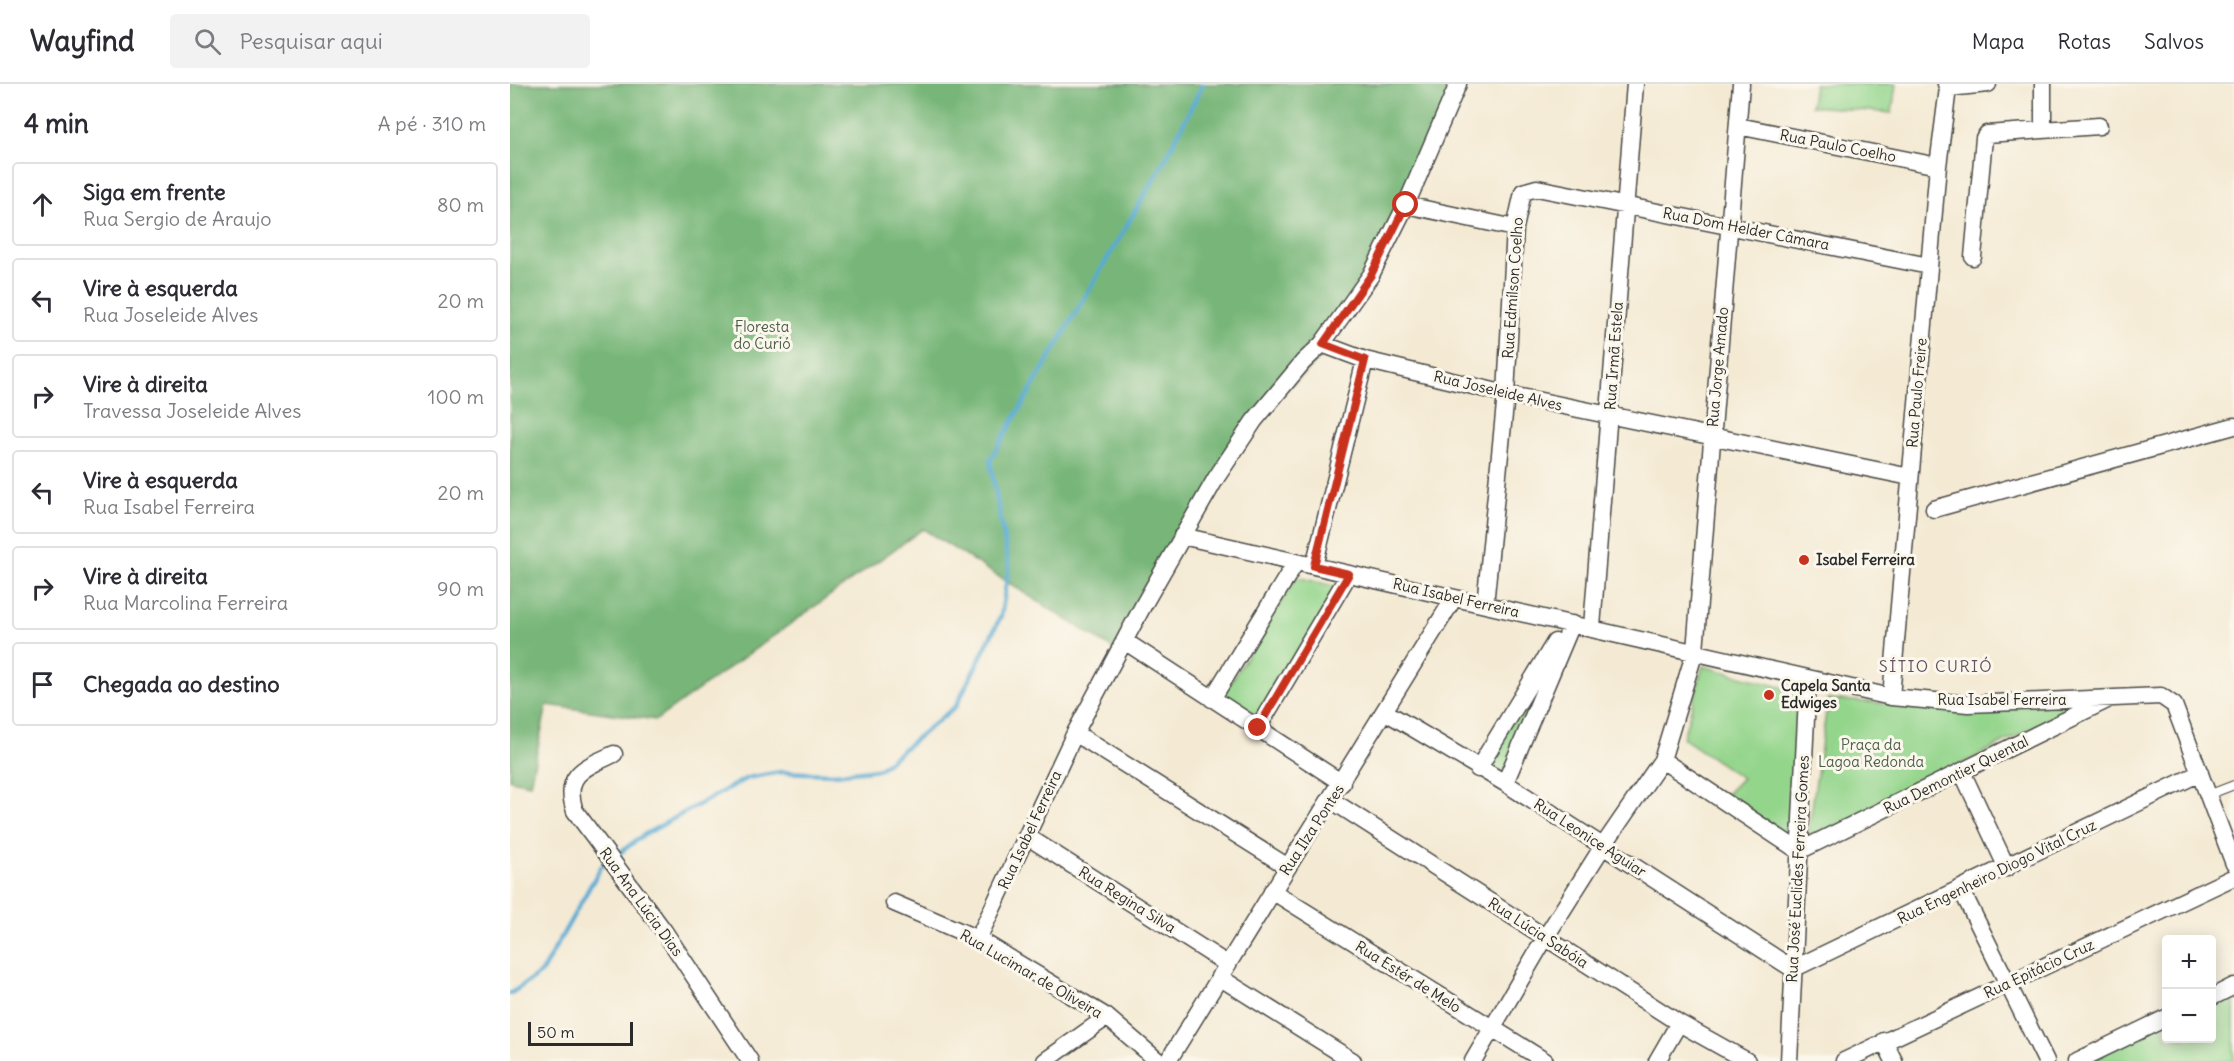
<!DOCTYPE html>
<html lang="pt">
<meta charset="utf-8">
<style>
body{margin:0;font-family:Delius,sans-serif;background:#f2f2f3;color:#2b2b33}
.controls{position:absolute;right:18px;bottom:18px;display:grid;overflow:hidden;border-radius:6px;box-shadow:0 3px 15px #0003}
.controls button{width:54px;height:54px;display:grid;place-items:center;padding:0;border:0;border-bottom:2px solid #e1e1e2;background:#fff;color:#2b2b33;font:30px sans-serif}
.scale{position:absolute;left:18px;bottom:15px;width:105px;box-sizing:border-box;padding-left:6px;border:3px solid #2b2b2b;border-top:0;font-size:16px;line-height:21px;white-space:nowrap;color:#2b2b2b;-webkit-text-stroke:4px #fbf7ec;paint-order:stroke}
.stop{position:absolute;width:18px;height:18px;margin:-14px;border:4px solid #c8321e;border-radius:50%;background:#fff}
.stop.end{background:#c8321e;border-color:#fff;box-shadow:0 2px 6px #0008}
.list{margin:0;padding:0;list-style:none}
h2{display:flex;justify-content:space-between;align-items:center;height:78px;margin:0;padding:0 24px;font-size:26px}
h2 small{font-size:20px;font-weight:400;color:#7c7c81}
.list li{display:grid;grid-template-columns:39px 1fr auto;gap:18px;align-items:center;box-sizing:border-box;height:84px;margin:0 12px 12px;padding:0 12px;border:2px solid #e1e1e2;border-radius:6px}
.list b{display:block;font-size:22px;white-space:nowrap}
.list p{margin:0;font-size:20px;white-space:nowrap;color:#7c7c81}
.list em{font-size:20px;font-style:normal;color:#7c7c81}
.icon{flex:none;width:33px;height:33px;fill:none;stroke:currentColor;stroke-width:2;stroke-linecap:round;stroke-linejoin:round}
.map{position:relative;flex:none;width:1724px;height:977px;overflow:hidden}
header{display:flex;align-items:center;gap:36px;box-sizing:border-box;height:84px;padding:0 30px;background:#fff;border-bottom:2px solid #e1e1e2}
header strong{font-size:28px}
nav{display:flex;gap:33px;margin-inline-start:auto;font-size:21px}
.search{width:420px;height:54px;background:#f2f2f3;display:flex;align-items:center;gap:15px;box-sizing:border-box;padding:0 21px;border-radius:6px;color:#7c7c81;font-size:22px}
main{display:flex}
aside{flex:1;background:#fff}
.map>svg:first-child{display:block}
.green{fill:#94d58c;stroke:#60805c;stroke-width:1.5}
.forest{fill:#77b678;stroke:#517052;stroke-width:1.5}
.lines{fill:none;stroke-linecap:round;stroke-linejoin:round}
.stream{stroke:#58aad3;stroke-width:4.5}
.service-casing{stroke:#494844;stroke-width:10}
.minor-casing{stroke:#494844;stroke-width:19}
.service{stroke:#fff;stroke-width:8}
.minor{stroke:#fff;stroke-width:16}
.route{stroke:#c8321e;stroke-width:8}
.poi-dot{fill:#c8321e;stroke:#fbf7ec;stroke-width:2}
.labels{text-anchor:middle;stroke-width:6;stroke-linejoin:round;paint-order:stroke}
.street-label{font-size:15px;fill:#2b2b2b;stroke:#fbf7ec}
.park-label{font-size:15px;fill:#4a5e48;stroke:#fbf7ec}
.poi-label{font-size:15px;font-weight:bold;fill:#2b2b2b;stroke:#fbf7ec;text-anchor:start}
.neighbourhood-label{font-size:16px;letter-spacing:1.5px;fill:#625262;stroke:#fbf7ec}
</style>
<header>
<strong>Wayfind</strong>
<div class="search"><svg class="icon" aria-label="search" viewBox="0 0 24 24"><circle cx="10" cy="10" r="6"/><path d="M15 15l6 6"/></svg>Pesquisar aqui</div>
<nav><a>Mapa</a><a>Rotas</a><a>Salvos</a></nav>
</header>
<main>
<aside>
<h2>4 min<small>A pé · 310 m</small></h2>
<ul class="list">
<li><svg class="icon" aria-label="ahead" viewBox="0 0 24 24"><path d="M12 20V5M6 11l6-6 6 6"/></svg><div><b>Siga em frente</b><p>Rua Sergio de Araujo</p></div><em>80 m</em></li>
<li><svg class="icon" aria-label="left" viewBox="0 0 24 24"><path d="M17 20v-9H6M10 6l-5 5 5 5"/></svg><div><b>Vire à esquerda</b><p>Rua Joseleide Alves</p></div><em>20 m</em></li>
<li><svg class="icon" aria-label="right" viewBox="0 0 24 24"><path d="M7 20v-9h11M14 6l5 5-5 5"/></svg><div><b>Vire à direita</b><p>Travessa Joseleide Alves</p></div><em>100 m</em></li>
<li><svg class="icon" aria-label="left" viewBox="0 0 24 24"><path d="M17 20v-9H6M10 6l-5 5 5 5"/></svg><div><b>Vire à esquerda</b><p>Rua Isabel Ferreira</p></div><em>20 m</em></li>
<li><svg class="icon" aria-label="right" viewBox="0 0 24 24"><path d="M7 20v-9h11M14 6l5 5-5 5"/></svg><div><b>Vire à direita</b><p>Rua Marcolina Ferreira</p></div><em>90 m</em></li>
<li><svg class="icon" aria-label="arrive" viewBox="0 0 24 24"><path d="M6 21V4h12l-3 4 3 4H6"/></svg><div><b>Chegada ao destino</b></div></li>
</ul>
</aside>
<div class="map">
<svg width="1724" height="977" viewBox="0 0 1724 977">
<rect width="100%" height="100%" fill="#fbf7ec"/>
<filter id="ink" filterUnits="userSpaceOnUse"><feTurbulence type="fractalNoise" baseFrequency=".0167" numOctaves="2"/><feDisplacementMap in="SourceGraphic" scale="12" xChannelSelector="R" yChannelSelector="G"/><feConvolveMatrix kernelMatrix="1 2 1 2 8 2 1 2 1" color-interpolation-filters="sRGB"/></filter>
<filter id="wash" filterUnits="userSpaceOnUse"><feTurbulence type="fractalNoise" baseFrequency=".008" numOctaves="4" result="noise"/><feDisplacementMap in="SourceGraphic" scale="24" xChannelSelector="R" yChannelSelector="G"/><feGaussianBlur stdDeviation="1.35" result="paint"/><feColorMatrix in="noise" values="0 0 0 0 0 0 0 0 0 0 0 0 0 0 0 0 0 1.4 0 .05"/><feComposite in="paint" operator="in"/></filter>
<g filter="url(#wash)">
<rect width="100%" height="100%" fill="#f4ead4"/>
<path class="green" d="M1304 0H1386L1382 29 1301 22Z
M786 493 829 503 748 636 711 614Z
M1047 563 993 691 976 681Z
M1193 582 1301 611 1286 760 1213 713 1232 694 1173 654Z
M1318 615 1432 624 1572 619 1297 758Z
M1724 899V977H1567L1656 932V954H1702V910Z"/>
<path class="forest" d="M0 0H946L883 150 810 274 749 332 608 568 413 445 146 636 37 621 20 700 0 696Z"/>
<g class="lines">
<path class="stream" d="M0 910 31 889 91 783 132 752 237 694 270 688 324 690 369 685 446 622 491 532 499 483 480 376 656 74 693 0"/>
</g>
</g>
<g filter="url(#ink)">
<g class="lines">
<defs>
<path id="service" d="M1698 711 1724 701"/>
<path id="minor" d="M1436 0 1438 4 1478 0
M1228 42 1428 82
M1533 46V0
M896 121 1005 144
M1463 173 1474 54 1477 50 1589 42
M812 260 855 276 996 310 1400 393
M1424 425 1724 342
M672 452 1381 613 1458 620 1651 612 1664 621 1724 780
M804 482 855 276
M975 521 996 310 1005 144 1013 108 1027 104 1419 182
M1082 543 1125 0
M616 558 832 699
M1381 613 1428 82 1438 4
M702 615 786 478
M874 627 995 699 1283 885 1690 689
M748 644 839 490
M565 649 778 783
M104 670C76 683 52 690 65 727L154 847 240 977
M1152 676 1289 767 1597 616
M968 685 1045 558
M1452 688 1497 784
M995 699 1062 540
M821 716 1169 939 1237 977
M518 753 717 880
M1451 805 1536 977
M762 807 1035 977
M384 819 468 855 597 933 648 977
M468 855 565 649 634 520 706 394 744 337 793 278 812 260 861 191 896 121 948 0
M709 893 843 977
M1702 913 1724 902
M1374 957 1384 977
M535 977 597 933
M658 977 944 514
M963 977 1035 854 1093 762 1152 676 1185 567 1231 0
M1147 977 1169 939
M1279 977 1298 594
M1334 977 1724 793
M1567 977 1656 934"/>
</defs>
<use href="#service" class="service-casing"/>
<use href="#minor" class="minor-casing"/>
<use href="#service" class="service"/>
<use href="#minor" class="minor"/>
</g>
</g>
<g class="lines" filter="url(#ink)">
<path class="route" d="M748 644 839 490 804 482 855 276 813 260 861 191 896 121"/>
</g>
<g class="poi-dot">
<circle cx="1294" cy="476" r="6"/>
<circle cx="1259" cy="611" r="6"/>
</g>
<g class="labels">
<g class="street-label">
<text transform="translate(1328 62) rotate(11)" y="5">Rua Paulo Coelho</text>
<text transform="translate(1236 145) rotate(11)" y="5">Rua Dom Helder Câmara</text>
<text transform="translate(1003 204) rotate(-86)" y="5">Rua Edmílson Coelho</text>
<text transform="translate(1104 272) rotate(-86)" y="5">Rua Irmã Estela</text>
<text transform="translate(1208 283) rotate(-85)" y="5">Rua Jorge Amado</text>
<text transform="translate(988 307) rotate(13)" y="5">Rua Joseleide Alves</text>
<text transform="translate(1407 309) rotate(-85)" y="5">Rua Paulo Freire</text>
<text transform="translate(946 514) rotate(13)" y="5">Rua Isabel Ferreira</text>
<text x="1492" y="621">Rua Isabel Ferreira</text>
<text transform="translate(1446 691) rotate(-26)" y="5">Rua Demontier Quental</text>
<text transform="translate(520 746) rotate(-65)" y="5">Rua Isabel Ferreira</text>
<text transform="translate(802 746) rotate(-57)" y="5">Rua Ilza Pontes</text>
<text transform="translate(1080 754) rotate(33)" y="5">Rua Leonice Aguiar</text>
<text transform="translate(1288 785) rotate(-87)" y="5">Rua José Euclides Ferreira Gomes</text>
<text transform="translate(1487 788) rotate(-26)" y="5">Rua Engenheiro Diogo Vital Cruz</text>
<text transform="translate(617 816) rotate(32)" y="5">Rua Regina Silva</text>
<text transform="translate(131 818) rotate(54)" y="5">Rua Ana Lúcia Dias</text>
<text transform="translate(1028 849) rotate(33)" y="5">Rua Lúcia Sabóia</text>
<text transform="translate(1529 885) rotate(-25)" y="5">Rua Epitácio Cruz</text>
<text transform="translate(521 890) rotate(30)" y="5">Rua Lucimar de Oliveira</text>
<text transform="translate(898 893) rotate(32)" y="5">Rua Estér de Melo</text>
</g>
<g class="park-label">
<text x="252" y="248">Floresta<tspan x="252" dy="17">do Curió</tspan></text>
<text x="1361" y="666">Praça da<tspan x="1361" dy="17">Lagoa Redonda</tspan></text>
</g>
<g class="poi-label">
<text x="1306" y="481">Isabel Ferreira</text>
<text x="1271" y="607">Capela Santa<tspan x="1271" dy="17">Edwiges</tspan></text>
</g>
<g class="neighbourhood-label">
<text x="1426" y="588">SÍTIO CURIÓ</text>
</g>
</g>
</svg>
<div class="controls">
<button>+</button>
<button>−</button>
</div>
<div class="scale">50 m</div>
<div class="stop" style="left:896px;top:121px"></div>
<div class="stop end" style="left:748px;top:644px"></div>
</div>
</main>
